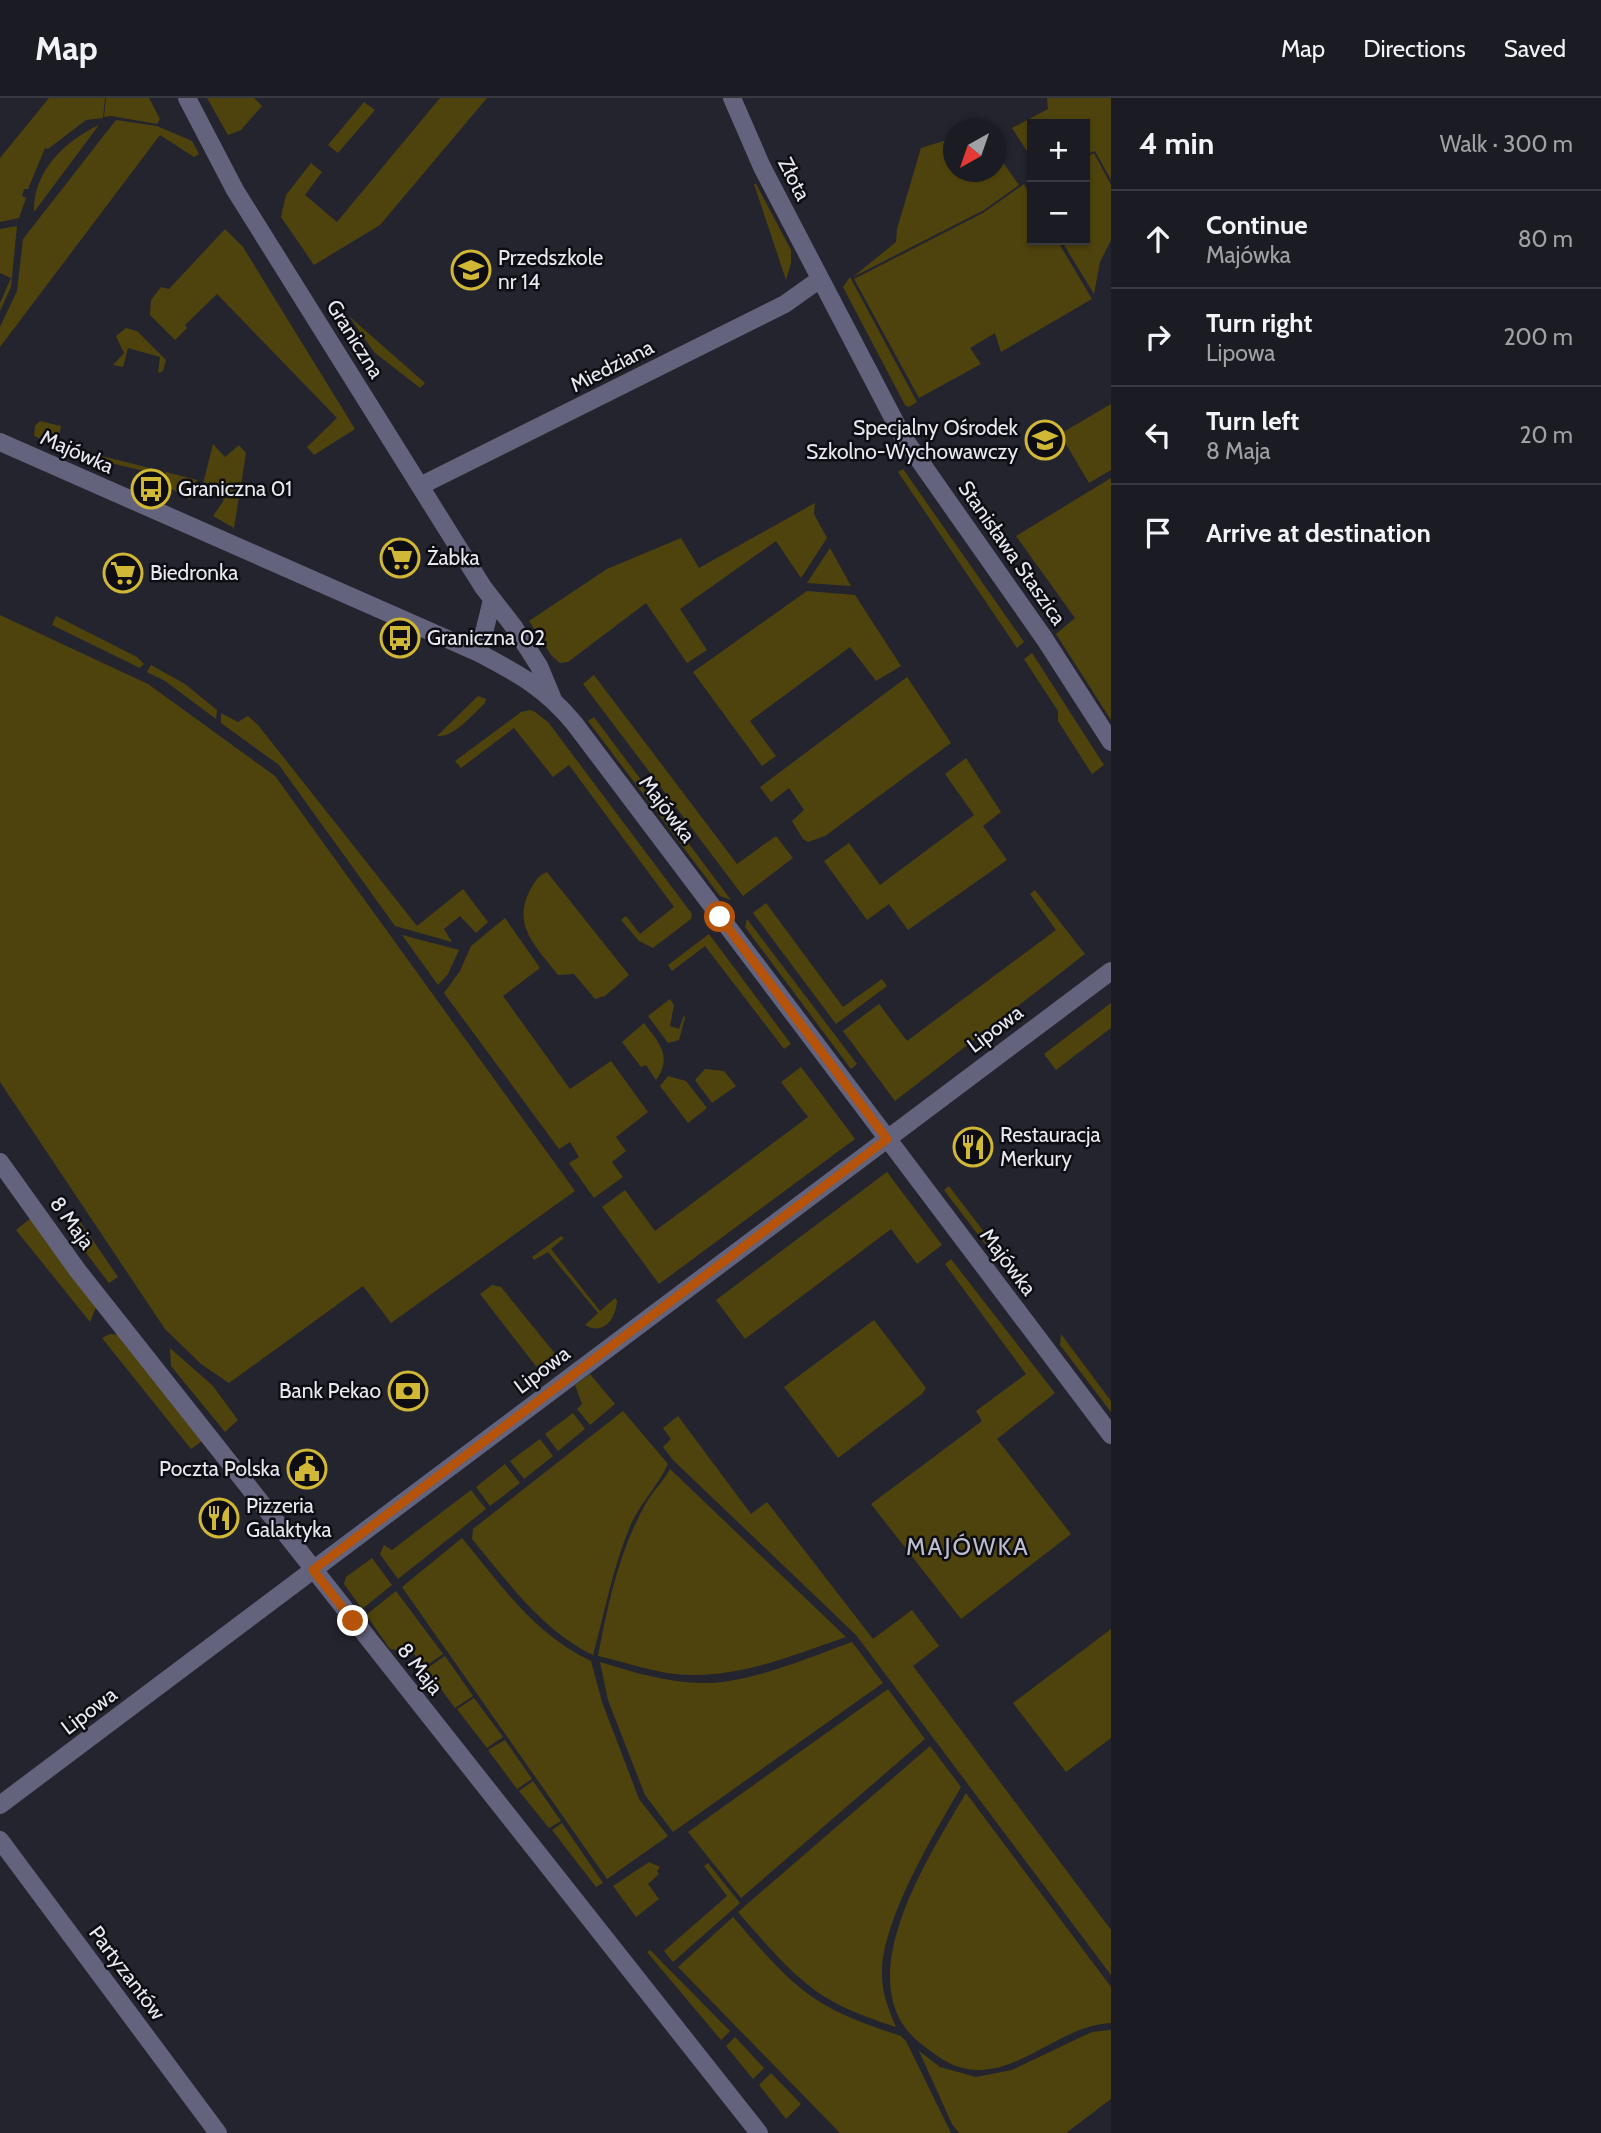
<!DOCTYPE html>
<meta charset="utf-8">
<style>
body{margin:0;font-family:Cabin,sans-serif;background:#282830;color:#f1f3f6}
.controls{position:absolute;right:21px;top:21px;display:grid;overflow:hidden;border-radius:0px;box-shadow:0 2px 5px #0004}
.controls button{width:63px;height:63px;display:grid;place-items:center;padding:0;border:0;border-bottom:2px solid #393941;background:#1b1b23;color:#f1f3f6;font:35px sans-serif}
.compass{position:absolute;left:943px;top:21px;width:63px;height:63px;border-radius:50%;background:#1b1b23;box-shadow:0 2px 5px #0004;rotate:220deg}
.stop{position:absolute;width:21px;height:21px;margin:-16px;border:5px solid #b45309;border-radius:50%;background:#fff}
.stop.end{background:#b45309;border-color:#fff;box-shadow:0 2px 7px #0008}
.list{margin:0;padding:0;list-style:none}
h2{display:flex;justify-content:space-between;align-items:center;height:91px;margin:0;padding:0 28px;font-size:30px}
h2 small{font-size:23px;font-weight:400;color:#a0a1a6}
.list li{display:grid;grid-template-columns:46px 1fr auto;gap:21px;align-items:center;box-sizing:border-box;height:98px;padding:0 28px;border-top:2px solid #393941}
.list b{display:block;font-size:26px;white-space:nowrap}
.list p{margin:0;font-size:23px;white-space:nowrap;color:#a0a1a6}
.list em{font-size:23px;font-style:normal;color:#a0a1a6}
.icon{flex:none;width:38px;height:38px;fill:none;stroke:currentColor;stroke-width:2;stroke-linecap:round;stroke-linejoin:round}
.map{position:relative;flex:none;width:1111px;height:2035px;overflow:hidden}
header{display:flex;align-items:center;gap:42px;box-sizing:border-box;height:98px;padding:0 35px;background:#1b1b23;border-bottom:2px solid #393941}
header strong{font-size:33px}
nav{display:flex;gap:38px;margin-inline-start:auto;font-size:24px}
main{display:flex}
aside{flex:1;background:#1b1b23}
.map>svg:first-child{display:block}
.green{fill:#4e430d}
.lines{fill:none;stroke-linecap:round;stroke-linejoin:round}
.minor{stroke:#63637e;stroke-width:18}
.tertiary{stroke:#63637e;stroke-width:18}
.route{stroke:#b45309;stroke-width:9}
.labels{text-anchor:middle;stroke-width:5;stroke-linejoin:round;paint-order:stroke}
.street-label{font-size:21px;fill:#e7e8f0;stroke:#0d0d13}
.poi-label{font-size:21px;fill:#e7e8f0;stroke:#0d0d13;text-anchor:start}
.quarter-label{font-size:24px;letter-spacing:2px;fill:#bcbdcd;stroke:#0d0d13}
</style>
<header>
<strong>Map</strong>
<nav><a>Map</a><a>Directions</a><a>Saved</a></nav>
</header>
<main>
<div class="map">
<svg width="1111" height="2035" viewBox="0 0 1111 2035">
<rect width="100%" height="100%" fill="#24242f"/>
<path class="green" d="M49 0H105L103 20 86 22 48 51 45 50 28 91H24L22 98 26 100 19 120 0 124V60Z
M106 0H149L160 21 157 26 111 18 104 19Z
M207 0H254L262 8 241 32 228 37Z
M440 0H487L380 127 314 167 281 119 286 97 311 65 322 74 305 97 337 124Z
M1047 0H1111V82L1095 53 1085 57V26H1032V61L1012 30 1048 11Z
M364 4 375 12 338 55 328 47Z
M116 22 157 28 192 43 199 56 194 59 160 37 0 249V229L17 193 23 141Z
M99 27 34 114C33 73 65 43 99 27Z
M953 40 954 74H996V55L1019 87 984 112 853 179 896 144 897 131 921 50Z
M1094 55 1111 87V142L1100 164 1094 196 1061 142H1085V60Z
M754 86H756L791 152V165L786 182Z
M1024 86 1032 100V142H1057L1092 201 1001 254 995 235 970 250 981 266 919 300 854 181 983 115Z
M17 128 11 189 0 213V205L11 180 0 175V131Z
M225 131 243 149 355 331 314 357 307 349 337 320 217 196 185 227 187 230 175 242 150 217 151 202 161 189 169 191Z
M850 179 917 304 909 309 905 307 843 189Z
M349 218 359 227 425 285 420 290 374 254Z
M126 230 137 233 166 262 163 273 158 275 160 259 128 250 123 269 113 267 124 255 116 238Z
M1111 306V372L1089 385 1060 336Z
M40 323 61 328 57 347 162 373 161 377 85 359 34 338 35 328Z
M213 346 225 359 239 347 246 355 234 430 213 418 224 402 208 391 202 399 200 398Z
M903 371 1024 544 1017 550 898 374Z
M166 374 197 382 190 402 162 385Z
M1111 380V622L1056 536 1075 520 1016 438Z
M815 405 814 416 827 440 801 480 776 443 680 511 707 552 687 565 646 505 568 564 560 565 551 557 529 523 607 471 681 440 699 470Z
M830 450 851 488 807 485Z
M807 493 855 497 901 568 876 583 850 549 750 623 776 658 762 668 693 574Z
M0 517 148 586 275 678 575 1093 391 1225 363 1188 229 1285 201 1266 165 1231 0 984Z
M56 518 137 559 144 566 140 570 52 527Z
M1032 555 1104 667 1092 676 1058 623V613L1024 561Z
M151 567 185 586 217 612 216 621 165 583 147 574Z
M594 577 737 766 776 738 793 760 743 798 583 586Z
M907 579 951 645 825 738 808 744 803 741 792 723 804 712 789 690 771 704 760 689Z
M478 598 486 601 485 605C473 616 454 640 437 638Z
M530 612 535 614 548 624 692 816 691 821 653 850 639 843 621 822 626 818 640 836 674 809 569 667 553 679 514 630 461 670 455 663 521 614Z
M221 615 238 624 248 618 258 627 417 828 463 791 488 824 476 835 460 818 444 831 452 844 395 828 279 667 221 625Z
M594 619 731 802 720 798 588 623Z
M966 660 1001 714 983 728 1007 762 908 832 889 806 867 822 824 763 849 745 880 787 974 717 945 676Z
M547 774 629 877 605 898 595 901 574 876 558 877C538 850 512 829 529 794 534 785 537 778 547 774Z
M1035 792 1085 856 895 1003 843 933 879 906 907 943 1056 832 1030 796Z
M766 805 843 909 882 881 887 888 836 926 753 815Z
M505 820 540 870 503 898 570 991 611 963 648 1014 616 1039 626 1053 612 1064 623 1079 594 1100 569 1065 579 1059 570 1044 559 1051 444 895 460 873 471 848Z
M747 821 857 966 851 971 745 829Z
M709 836 791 946 784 951 705 848 672 873 668 867Z
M402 837 459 852 448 876 438 887Z
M670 901 674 907 670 928 679 931 684 917 685 920 679 942 668 945 648 918Z
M1111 905V930L1056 972 1044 956Z
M644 925C659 945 673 958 656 982L646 967 641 969 622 944Z
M801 969 855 1041 659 1186 602 1109 625 1092 655 1133 808 1019 781 984Z
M705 971 724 973 736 988 712 1005 695 982Z
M668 978 686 983 707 1010 688 1025 660 988Z
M887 1074 942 1147 917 1166 891 1131 745 1241 716 1202Z
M949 1088 997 1151 992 1155 944 1092Z
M31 1120 97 1207 90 1224 16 1132Z
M79 1122 118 1179 109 1185 67 1130Z
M561 1138 564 1140 551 1151 600 1213 615 1200 617 1203C616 1221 603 1238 585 1227L598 1215 548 1154 534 1162 532 1159Z
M951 1161 1055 1295 997 1341 1071 1436 961 1521 871 1406 982 1323 976 1313 1026 1276 945 1166Z
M492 1187 501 1189 557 1258V1264L542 1276 480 1196Z
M874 1222 926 1290 922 1296 838 1360 784 1289Z
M110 1236 121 1237 202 1343 191 1351 102 1240Z
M1061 1236 1111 1303V1314L1060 1247Z
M170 1250 213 1288 238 1322 225 1334 171 1268Z
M590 1276 615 1306 590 1327 577 1311 582 1306 575 1287Z
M623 1313 668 1366C658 1388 641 1404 631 1426 613 1468 605 1513 593 1557 541 1531 508 1484 472 1441L473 1431Z
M573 1315 585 1331 558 1353 545 1336Z
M678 1318 751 1416 767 1404 873 1541 912 1512 939 1548 913 1568 1111 1832V1877L856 1537 673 1362 663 1349 671 1341 663 1330Z
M540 1341 553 1358 524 1381 510 1363Z
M505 1366 520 1385 490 1408 476 1389Z
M670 1371 846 1539C788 1559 730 1584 667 1575 644 1571 621 1563 598 1558 608 1506 619 1453 645 1407 652 1394 663 1384 670 1371Z
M471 1392 486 1411 398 1481 380 1456 384 1447 392 1452Z
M462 1440C501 1487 535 1537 591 1563L602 1604 639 1701 668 1738 607 1781 402 1489Z
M372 1460 392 1487 362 1511 344 1486 346 1479Z
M396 1493 443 1556 424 1569 413 1555 390 1551 366 1517Z
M1111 1531V1640L1066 1674 1013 1605Z
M852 1544 883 1585 673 1734 645 1697 608 1602 600 1564C638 1576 682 1589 723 1584 767 1578 810 1559 852 1544Z
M445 1558 473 1598 455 1610 426 1571Z
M888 1591 925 1641 741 1800 688 1734Z
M474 1600 503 1639 487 1650 457 1611Z
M505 1642 532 1681 517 1691 488 1652Z
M930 1648 961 1689C934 1736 881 1823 882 1877 882 1895 889 1913 896 1929 865 1919 832 1907 807 1886 781 1865 760 1839 738 1814Z
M533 1683 561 1723 549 1730 519 1693Z
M966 1695 1111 1889V1925C1063 1927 1026 1972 977 1972 954 1972 937 1958 920 1945 845 1885 930 1757 966 1695Z
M562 1725 603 1785 596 1789 552 1732Z
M649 1764 660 1769 657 1773 659 1776 648 1786 659 1801 636 1819 613 1788Z
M708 1765 740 1805 673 1864 664 1853 727 1798 704 1768Z
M733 1819C755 1844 777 1872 804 1893 832 1915 867 1927 901 1938L906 1943 951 2035H840L678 1869Z
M650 1852 730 1933 721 1942 647 1854Z
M1111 1932V2001L1066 2035H959L952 2026 919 1953 940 1969 976 1979 1012 1972 1092 1934Z
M735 1939 764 1970 753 1981 726 1948Z
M771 1975 801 2006 786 2021 759 1987Z"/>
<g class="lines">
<path class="minor" d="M187 0 235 92 483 489 514 529 539 568 552 599
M732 0 762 69 903 339 1044 540 1111 644
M420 388 785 206 820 181
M479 555 492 502
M0 1064 78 1173 759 2035
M0 1707 1111 873"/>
<path class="tertiary" d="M0 344 479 555C519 576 545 590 574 625L1111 1337
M0 1742 218 2035"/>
</g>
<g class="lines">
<path class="route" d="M353 1523 313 1472 887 1041 720 819"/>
</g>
<defs>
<symbol id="school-ring" viewBox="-11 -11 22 22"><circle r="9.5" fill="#0d0d13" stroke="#d1b736" stroke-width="1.5"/><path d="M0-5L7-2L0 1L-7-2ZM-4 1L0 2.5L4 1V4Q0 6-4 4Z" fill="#d1b736"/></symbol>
<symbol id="bus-ring" viewBox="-11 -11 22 22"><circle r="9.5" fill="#0d0d13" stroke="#d1b736" stroke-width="1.5"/><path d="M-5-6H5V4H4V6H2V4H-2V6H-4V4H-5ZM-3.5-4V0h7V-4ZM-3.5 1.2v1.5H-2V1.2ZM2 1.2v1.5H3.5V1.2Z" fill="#d1b736"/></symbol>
<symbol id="supermarket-ring" viewBox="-11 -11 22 22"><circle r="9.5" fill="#0d0d13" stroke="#d1b736" stroke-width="1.5"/><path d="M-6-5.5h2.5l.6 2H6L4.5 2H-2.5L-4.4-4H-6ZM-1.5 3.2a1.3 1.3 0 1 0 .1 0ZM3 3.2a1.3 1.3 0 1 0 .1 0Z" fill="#d1b736"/></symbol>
<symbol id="restaurant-ring" viewBox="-11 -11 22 22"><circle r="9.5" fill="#0d0d13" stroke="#d1b736" stroke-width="1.5"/><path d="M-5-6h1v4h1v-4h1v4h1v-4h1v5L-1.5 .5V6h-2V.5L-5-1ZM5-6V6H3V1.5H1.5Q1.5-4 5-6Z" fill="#d1b736"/></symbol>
<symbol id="bank-ring" viewBox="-11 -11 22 22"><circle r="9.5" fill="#0d0d13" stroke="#d1b736" stroke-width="1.5"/><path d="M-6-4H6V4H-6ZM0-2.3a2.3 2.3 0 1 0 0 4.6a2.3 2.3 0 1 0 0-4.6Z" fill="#d1b736"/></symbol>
<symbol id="civic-ring" viewBox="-11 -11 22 22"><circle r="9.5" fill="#0d0d13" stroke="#d1b736" stroke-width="1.5"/><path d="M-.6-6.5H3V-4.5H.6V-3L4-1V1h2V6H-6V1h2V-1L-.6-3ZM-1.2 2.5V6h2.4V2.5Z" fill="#d1b736"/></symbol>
</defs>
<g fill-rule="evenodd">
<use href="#school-ring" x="449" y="150" width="44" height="44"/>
<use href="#school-ring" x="1023" y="320" width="44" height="44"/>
<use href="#bus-ring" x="129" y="369" width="44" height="44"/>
<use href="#supermarket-ring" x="378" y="438" width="44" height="44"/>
<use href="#supermarket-ring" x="101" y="453" width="44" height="44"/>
<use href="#bus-ring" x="378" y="518" width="44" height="44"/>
<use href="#restaurant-ring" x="951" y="1027" width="44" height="44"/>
<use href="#bank-ring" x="386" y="1271" width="44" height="44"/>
<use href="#civic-ring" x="285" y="1349" width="44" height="44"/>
<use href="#restaurant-ring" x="197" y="1398" width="44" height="44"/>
</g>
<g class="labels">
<g class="street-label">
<text transform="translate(794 81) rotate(63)" y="7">Złota</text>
<text transform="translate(355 241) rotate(58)" y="7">Graniczna</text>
<text transform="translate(612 268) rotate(-27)" y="7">Miedziana</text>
<text transform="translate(77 354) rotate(24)" y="7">Majówka</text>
<text transform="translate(1012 455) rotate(55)" y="7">Stanisława Staszica</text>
<text transform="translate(667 711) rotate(53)" y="7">Majówka</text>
<text transform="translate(995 931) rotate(-37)" y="7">Lipowa</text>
<text transform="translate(72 1125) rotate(54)" y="7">8 Maja</text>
<text transform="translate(1008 1164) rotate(53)" y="7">Majówka</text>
<text transform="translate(542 1272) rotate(-37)" y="7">Lipowa</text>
<text transform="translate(420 1571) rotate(52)" y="7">8 Maja</text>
<text transform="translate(89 1613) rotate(-37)" y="7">Lipowa</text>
<text transform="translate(127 1875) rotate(53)" y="7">Partyzantów</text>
</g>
<g class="poi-label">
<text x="498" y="167">Przedszkole<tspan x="498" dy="24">nr 14</tspan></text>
<text x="1018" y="337" text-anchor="end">Specjalny Ośrodek<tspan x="1018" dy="24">Szkolno-Wychowawczy</tspan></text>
<text x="178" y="398">Graniczna 01</text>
<text x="427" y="467">Żabka</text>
<text x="150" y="482">Biedronka</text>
<text x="427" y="547">Graniczna 02</text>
<text x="1000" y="1044">Restauracja<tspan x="1000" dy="24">Merkury</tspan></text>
<text x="381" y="1300" text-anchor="end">Bank Pekao</text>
<text x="280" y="1378" text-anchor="end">Poczta Polska</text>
<text x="246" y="1415">Pizzeria<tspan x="246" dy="24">Galaktyka</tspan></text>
</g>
<g class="quarter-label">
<text x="968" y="1457">MAJÓWKA</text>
</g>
</g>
</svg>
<div class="controls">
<button>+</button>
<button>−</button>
</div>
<svg class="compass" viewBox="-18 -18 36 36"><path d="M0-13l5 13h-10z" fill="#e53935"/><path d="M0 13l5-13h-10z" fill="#a0a1a6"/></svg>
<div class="stop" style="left:720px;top:819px"></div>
<div class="stop end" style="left:353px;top:1523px"></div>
</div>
<aside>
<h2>4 min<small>Walk · 300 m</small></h2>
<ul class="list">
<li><svg class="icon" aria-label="ahead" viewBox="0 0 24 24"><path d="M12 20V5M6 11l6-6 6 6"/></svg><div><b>Continue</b><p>Majówka</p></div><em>80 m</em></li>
<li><svg class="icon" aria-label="right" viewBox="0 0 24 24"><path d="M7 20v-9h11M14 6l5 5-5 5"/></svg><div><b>Turn right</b><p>Lipowa</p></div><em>200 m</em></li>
<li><svg class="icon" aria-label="left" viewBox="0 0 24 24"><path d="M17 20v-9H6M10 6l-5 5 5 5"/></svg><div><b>Turn left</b><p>8 Maja</p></div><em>20 m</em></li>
<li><svg class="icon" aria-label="arrive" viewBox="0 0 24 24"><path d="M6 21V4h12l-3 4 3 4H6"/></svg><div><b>Arrive at destination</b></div></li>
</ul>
</aside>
</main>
